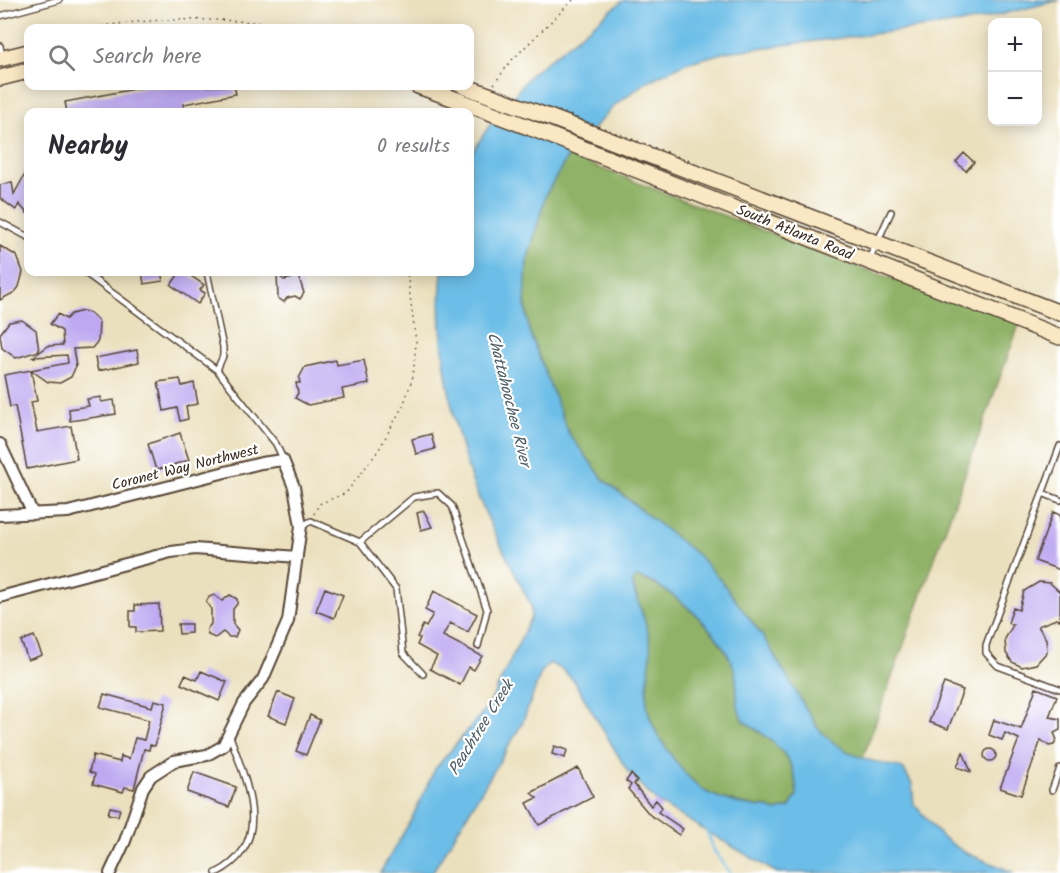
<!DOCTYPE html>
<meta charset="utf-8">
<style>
body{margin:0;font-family:Kalam,sans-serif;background:#f2f2f3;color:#2b2b33}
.controls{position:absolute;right:18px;top:18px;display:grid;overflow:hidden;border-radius:12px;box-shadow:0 3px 15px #0003}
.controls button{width:54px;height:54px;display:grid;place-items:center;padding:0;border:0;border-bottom:2px solid #e1e1e2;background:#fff;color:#2b2b33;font:30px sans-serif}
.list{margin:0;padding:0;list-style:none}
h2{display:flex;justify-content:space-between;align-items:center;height:78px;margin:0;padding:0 24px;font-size:26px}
h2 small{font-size:20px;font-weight:400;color:#7c7c81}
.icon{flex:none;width:33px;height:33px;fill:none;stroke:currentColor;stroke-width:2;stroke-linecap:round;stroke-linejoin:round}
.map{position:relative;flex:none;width:1060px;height:873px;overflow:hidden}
.search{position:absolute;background:#fff;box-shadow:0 3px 15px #0003;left:24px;top:24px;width:450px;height:66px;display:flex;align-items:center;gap:15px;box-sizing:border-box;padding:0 21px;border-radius:12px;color:#7c7c81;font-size:22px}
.panel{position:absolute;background:#fff;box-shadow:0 3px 15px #0003;left:24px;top:108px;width:450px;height:168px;border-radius:12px}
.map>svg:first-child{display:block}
.forest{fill:#90b267;stroke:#666e42;stroke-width:1.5}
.water{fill:#6cbde7;stroke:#547482;stroke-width:1.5;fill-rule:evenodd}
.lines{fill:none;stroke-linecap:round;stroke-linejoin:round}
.stream{stroke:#6cbde7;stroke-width:3}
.building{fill:#bda8f1}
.lane-casing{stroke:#554536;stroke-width:8}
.street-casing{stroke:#554536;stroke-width:14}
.secondary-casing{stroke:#554536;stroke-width:18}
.path{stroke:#554536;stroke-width:1.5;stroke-dasharray:1.5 4.5;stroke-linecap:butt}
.lane{stroke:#fff;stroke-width:5}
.street{stroke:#fff;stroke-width:10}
.secondary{stroke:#fae7c3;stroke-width:15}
.secondary-bridge-casing{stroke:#554536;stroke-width:18;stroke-linecap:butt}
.path-bridge{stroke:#554536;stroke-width:1.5;stroke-dasharray:1.5 4.5;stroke-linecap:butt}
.secondary-bridge{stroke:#fae7c3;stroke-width:15}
.labels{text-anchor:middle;stroke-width:4.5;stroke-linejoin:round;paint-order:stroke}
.street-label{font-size:15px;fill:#3b2a1e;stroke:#fff}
.water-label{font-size:16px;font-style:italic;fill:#4c5d64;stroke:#fff}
</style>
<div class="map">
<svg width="1060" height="873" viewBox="0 0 1060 873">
<rect width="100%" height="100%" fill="#fff"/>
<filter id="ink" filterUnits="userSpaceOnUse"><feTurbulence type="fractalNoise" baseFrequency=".0167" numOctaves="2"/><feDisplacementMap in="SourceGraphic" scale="12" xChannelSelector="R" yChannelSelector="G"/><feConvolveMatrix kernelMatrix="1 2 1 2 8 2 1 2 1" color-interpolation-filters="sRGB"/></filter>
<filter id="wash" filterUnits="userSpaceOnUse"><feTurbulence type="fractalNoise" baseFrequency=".008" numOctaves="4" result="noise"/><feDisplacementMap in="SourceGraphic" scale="24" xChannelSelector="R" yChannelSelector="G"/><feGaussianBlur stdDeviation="1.35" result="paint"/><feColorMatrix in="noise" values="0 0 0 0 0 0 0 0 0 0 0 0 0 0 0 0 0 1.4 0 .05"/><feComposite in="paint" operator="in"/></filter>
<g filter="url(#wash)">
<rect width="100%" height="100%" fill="#ebe0bd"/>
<path class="forest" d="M568 156 869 271 1021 319 862 760 837 747 817 727 764 638 701 558 604 480 569 434 529 331 524 289 527 261 537 221 546 194Z
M636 577C670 584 724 635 734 669 739 685 734 704 742 718 746 724 754 728 760 732 785 750 796 764 797 796L789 808 775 811 764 806 762 808C744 805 725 801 708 793 686 781 648 729 647 703 645 680 653 658 648 634 645 615 636 599 632 581Z"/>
<path class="water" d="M624 0H1060L970 22 726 52 686 63 648 81 614 106 568 156 546 194 527 261 525 303 529 331 569 434 604 480 701 558 722 582 764 638 817 727C841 755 868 761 903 768L912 784 914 804 941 836 964 852 1015 873H777L657 802 628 772 574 681 563 670 549 663 541 673 522 724 432 873H380L411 820 435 769 489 705 531 617V606C512 565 486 521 471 478 451 418 435 335 442 272H470V159L472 153 487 129 531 74ZM636 577C670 584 724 635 734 669 739 685 734 704 742 718 746 724 753 728 760 732 785 750 796 764 797 796L789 808 775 811 764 806 761 808C744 805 725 801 708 793 686 781 648 729 647 703 645 683 653 664 650 643 647 621 637 603 632 582Z"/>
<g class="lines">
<path class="stream" d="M707 830 713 849 730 873"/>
</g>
<g id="blocks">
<path class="building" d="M151 86H234L236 94 184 104 185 112H67L65 102Z
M964 153 974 162 966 171 956 162Z
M28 169V214L19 204 16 210 0 198V185L12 182 14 194Z
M0 246 17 256 23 272 19 287 15 292 0 300Z
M142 272H161L163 281 144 284Z
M180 272H185L204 285 200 290 205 293 198 304 171 285Z
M297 272 304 293 300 299 295 296 287 298 284 302 278 298 277 274 284 280 293 278Z
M83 311 90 313 99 322 98 341 92 348 73 349 76 366 71 377 60 383 48 382 31 370 68 363 67 355 33 357 48 346 63 345 62 331 50 324 58 314 66 319 71 314Z
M22 320 36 330 39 351 16 358 2 348 0 334 9 322Z
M137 350 139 362 98 371 95 358Z
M336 360 337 365 364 360 369 384 342 389 344 398 308 405 295 398 298 393 296 383H300L299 378 305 367Z
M31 370 37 401 31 402 37 432 71 426 77 459 27 469 15 406 10 407 4 375Z
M180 379 182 386 194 383 198 404 186 406 188 419 180 421 177 408 164 411 158 382Z
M101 397V402L114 400 116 414 70 421 69 409 89 406 87 399Z
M180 433 189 460 156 470 148 444Z
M431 434 435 449 416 454 412 439Z
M424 511 432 527 421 530 417 513Z
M1053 512 1060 515V570L1035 561Z
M1039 582 1050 583 1060 592V620L1056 619 1038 626 1046 639 1047 652 1036 664 1022 667 1012 662 1006 653 1005 639 1013 625 1008 623 1013 608 1019 610 1024 591Z
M325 588 343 595 334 618 316 611Z
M434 591 477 614 468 632 450 623 443 636 482 656 474 670 469 667 460 685 430 669 437 656 417 645 420 638 417 637 423 625 426 627 433 614 425 610Z
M214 595 222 601 230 595 237 599V604L233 609V624L238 630 235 637H229L223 632 215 638 208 635 207 629 211 624V609L206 602 209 597Z
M159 604 160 631 136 632V627H130V611H135V605Z
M178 624H191V633L179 634Z
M34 636 42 655 28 660 21 641Z
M201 671 227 682 219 701 181 684 185 675 197 680Z
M944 683 963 690 948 729 929 722Z
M1036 688 1057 696 1049 717 1060 719V730L1054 733 1057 740 1054 745 1049 746 1041 740 1021 795 1000 788 1019 739 1005 733 1002 740 989 735 994 720 1021 729Z
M278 692 295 699 286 723 268 716Z
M104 694 152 707 154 700 166 703 155 746 150 745 149 750 144 749 134 789 125 787 123 792 93 784 95 774 89 772 93 755 120 762 121 756 129 759 135 738 144 740 149 720 100 707Z
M310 715 320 720 306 755 296 751Z
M554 746 567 750 565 758 552 754Z
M984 755a6 6 0 1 1 12 0a6 6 0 1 1-12 0Z
M963 752 971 772 957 767Z
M578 768 593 797 539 825 527 803 537 798 531 793Z
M194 772 236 787 229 807 187 792Z
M631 774 637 780 634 784 651 806 656 800 662 807 658 812 683 829 679 835 650 815 628 789 631 785 626 781Z
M110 807 120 809 118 816 108 814Z"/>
</g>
</g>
<g filter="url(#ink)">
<use href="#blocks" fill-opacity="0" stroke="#554536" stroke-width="1.5"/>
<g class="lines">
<defs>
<path id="lane" d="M0 16 59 0
M0 46 2 56
M0 222 28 237
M869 260 891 212
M84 272 217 370 276 444 283 459
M207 272 223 347V356L217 370
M1060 446 986 645V653L998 666 1060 689
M1042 493 1060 500
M302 526 311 521 360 542 396 589 403 653 423 674
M360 542 414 497 438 493 452 506 487 610 478 646
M1052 790 1060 768
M216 873C275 844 247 784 230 736"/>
<path id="street" d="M0 444 33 514
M0 515 68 512 261 463 283 460 294 487 301 526 288 621 263 679 244 703 223 746 207 755 174 761 151 776 143 788 125 841 110 873
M0 597 171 552 195 549 297 557"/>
<path id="secondary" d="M0 59 28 52
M0 78 28 71
M418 86 452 98
M549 117 1060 313
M531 128 1060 337"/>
</defs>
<use href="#lane" class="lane-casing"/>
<use href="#street" class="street-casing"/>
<use href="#secondary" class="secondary-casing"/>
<path class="path" d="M90 28C163 15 240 19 313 28
M494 84 511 61 573 0
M314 514 319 504 346 493 378 451 404 404 413 376 416 342 407 272"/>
<use href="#lane" class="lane"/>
<use href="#street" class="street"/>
<use href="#secondary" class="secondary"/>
<defs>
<path id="secondary-bridge" d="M464 86 549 117
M452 98 531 128"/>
</defs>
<use href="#secondary-bridge" class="secondary-bridge-casing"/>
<path class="path-bridge" d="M559 111 695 163"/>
<use href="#secondary-bridge" class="secondary-bridge"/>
</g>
</g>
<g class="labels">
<g class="street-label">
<text transform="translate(795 232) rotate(22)" y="5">South Atlanta Road</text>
<text transform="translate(185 467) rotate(-14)" y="5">Coronet Way Northwest</text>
</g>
<g class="water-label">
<text transform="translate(510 399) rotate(76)" y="6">Chattahoochee River</text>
<text transform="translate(480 727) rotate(-58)" y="6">Peachtree Creek</text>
</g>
</g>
</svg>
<div class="controls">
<button>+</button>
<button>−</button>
</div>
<div class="search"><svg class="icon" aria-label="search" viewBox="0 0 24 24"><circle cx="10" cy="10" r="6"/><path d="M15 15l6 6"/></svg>Search here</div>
<section class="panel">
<h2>Nearby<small>0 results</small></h2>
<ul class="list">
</ul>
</section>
</div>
